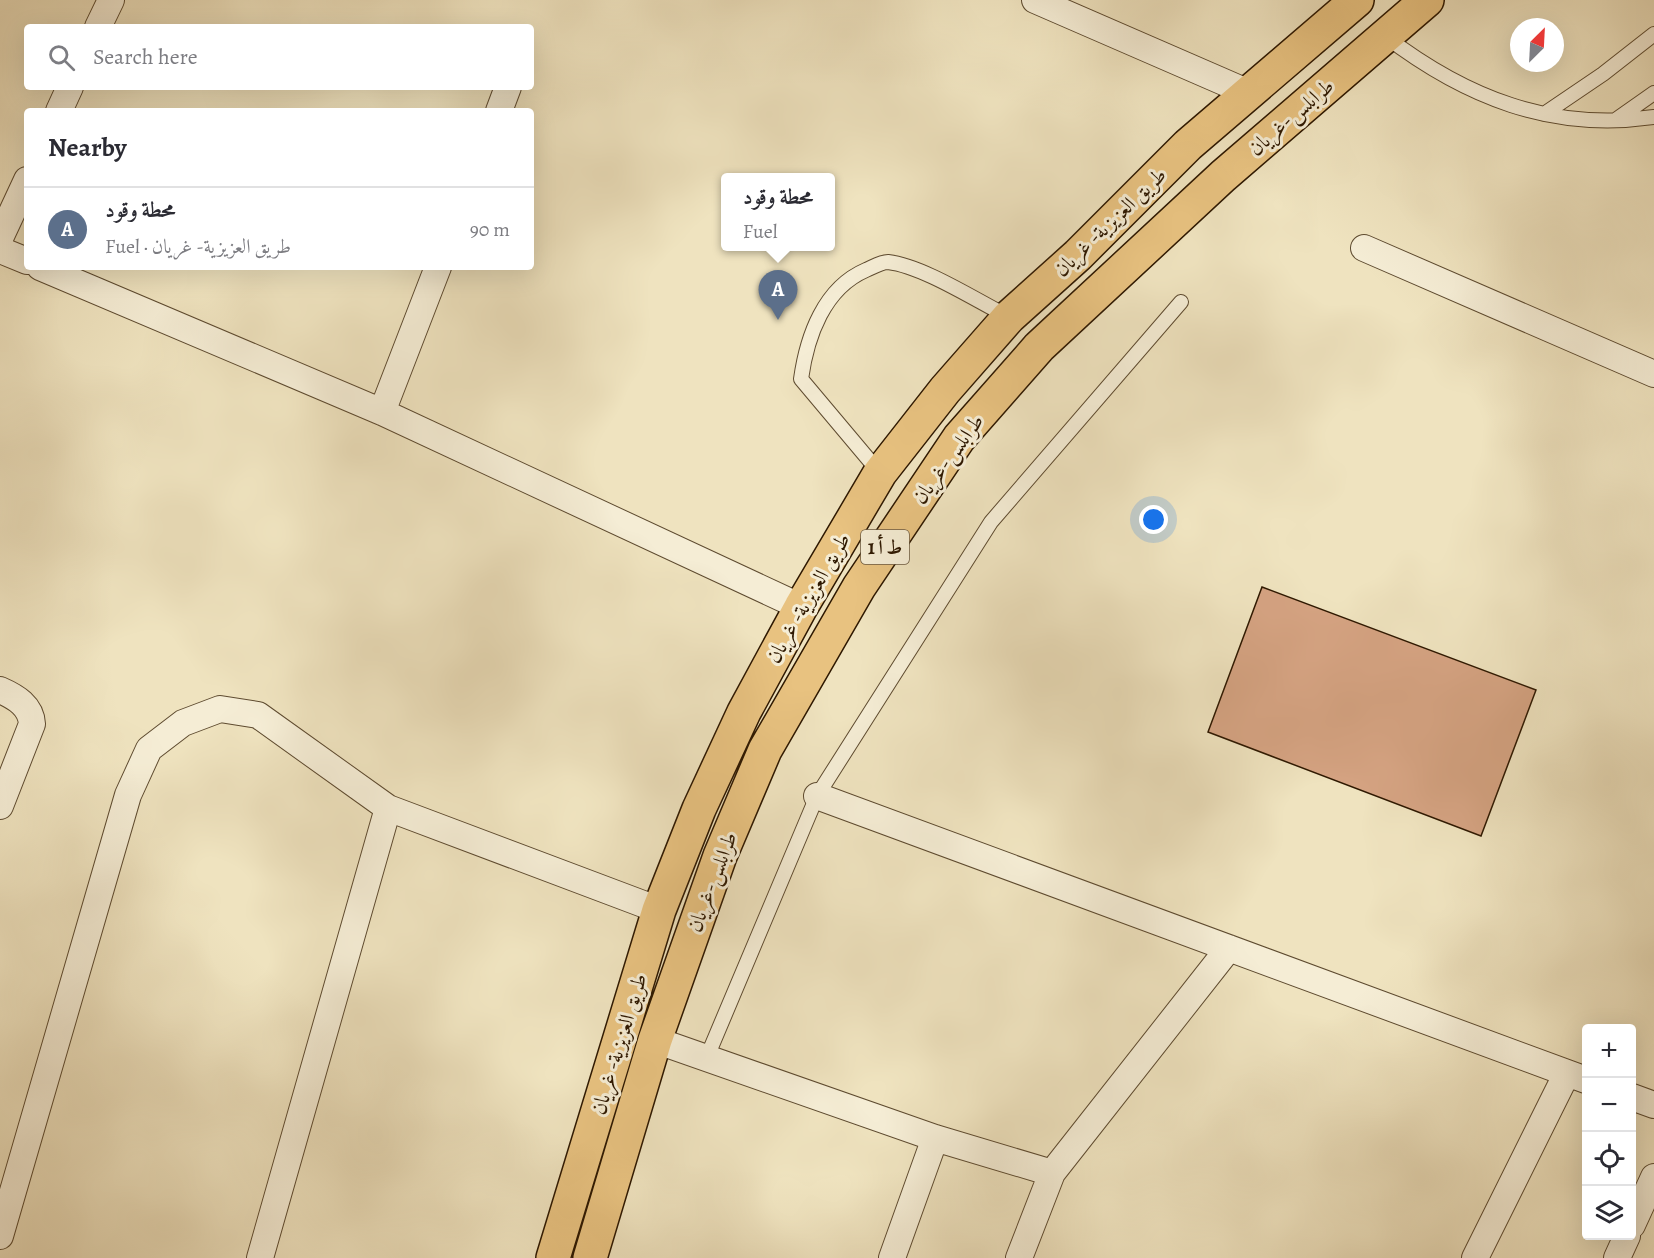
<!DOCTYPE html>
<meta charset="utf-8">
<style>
body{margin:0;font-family:Alegreya,Amiri,serif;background:#f2f2f3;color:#2b2b33}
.controls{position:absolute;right:18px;bottom:18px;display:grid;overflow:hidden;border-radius:6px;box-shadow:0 6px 24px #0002}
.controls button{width:54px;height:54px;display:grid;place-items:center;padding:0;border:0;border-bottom:2px solid #e1e1e2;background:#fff;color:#2b2b33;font:30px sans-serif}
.compass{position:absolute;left:1510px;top:18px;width:54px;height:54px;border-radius:50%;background:#fff;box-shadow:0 6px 24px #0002;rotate:24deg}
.you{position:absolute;left:1154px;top:520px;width:21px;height:21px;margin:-15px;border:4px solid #fff;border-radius:50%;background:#1a73e8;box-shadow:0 0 0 9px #1a73e833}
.badge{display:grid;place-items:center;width:39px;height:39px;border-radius:50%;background:#db2777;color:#fff;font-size:20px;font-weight:700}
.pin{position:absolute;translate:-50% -50px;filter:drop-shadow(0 2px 3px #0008)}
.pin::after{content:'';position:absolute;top:32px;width:21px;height:18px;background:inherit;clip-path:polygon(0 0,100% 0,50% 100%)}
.popup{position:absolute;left:721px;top:173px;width:114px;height:78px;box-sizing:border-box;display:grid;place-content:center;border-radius:6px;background:#fff;filter:drop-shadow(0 2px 4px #0005);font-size:20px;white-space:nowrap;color:#7c7c81}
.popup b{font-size:22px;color:#2b2b33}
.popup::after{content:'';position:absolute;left:50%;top:100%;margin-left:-12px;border:12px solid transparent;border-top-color:#fff}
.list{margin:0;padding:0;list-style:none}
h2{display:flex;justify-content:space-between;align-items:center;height:78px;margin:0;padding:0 24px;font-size:26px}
h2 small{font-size:20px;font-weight:400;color:#7c7c81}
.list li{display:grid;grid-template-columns:39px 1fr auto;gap:18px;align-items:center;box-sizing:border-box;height:84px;padding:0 24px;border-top:2px solid #e1e1e2}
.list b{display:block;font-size:22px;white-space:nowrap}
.list p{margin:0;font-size:20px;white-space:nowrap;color:#7c7c81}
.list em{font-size:20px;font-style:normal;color:#7c7c81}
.icon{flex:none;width:33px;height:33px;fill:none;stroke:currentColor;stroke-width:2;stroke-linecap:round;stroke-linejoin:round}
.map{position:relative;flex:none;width:1654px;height:1258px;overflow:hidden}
.search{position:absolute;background:#fff;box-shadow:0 6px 24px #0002;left:24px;top:24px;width:510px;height:66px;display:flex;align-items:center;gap:15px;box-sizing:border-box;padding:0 21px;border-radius:6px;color:#7c7c81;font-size:22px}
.panel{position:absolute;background:#fff;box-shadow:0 6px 24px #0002;left:24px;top:108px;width:510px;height:162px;border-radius:6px}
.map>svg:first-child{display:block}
.building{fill:#d5a382;stroke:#2e1800;stroke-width:1.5}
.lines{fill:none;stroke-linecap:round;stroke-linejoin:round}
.lane-casing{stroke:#5e4b30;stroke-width:16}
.street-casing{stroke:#5e4b30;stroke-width:28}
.highway-casing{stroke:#2e1800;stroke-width:36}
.lane{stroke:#f5edd5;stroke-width:14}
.street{stroke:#f5edd5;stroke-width:26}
.highway{stroke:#e8c280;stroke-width:33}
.labels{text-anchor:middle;stroke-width:6;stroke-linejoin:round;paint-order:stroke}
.shield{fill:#f5edd5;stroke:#6a5840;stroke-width:1.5}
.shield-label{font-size:20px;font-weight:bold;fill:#2e1800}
.street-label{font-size:21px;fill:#2e1800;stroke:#f5edd5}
</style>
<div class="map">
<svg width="1654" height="1258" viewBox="0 0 1654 1258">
<rect width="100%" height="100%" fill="#efe3bf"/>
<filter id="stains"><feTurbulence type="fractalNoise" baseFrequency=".00333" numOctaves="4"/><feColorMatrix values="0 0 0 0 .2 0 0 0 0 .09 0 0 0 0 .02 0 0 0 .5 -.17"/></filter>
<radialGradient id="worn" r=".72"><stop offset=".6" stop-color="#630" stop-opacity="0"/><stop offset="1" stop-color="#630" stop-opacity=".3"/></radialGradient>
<path class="building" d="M1262 587 1536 690 1481 836 1208 732Z"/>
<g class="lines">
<defs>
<path id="lane" d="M1385 36C1465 97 1551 132 1654 117
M1544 114 1603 74 1654 34
M1617 119 1654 93
M880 473 801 379C807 336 824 288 866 270 873 267 881 262 888 262 923 266 977 301 1009 317
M707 1057 817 796 991 522 1181 302"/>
<path id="street" d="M1035 0 1249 93
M98 27 111 0
M59 111 70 87
M499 111 508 87
M0 238 27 180
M1364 248 1654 374
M0 250 27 261
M40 267 382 412 801 607
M382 412 438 267
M0 690C16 697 31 706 32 724L0 806
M817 796 1586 1080
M655 1040 935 1138 1052 1173
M1632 1097 1654 1105
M1632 1225 1654 1177
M0 1236 128 795 149 749 183 723 220 709 258 715 388 808 659 910
M260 1258 388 808
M892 1258 935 1138
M1019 1258 1052 1173 1229 948
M1475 1258 1567 1073
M1617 1258 1627 1236"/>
<path id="highway" d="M553 1258 659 910 699 809 744 712 801 607 880 473 945 390 1009 317 1078 255 1188 145 1357 0
M590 1258 655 1040 720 856 765 750 859 587 959 438 1039 347 1223 176 1427 0"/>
</defs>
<use href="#lane" class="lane-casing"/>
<use href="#street" class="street-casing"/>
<use href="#highway" class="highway-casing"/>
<use href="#lane" class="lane"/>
<use href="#street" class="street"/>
<use href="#highway" class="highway"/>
</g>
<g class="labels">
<rect class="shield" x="861" y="530" width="48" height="34" rx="4.5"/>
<g class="shield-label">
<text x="885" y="554">ط أ 1</text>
</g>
<g class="street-label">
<text transform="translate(1291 117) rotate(-41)" y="7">طرابلس-غريان</text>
<text transform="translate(1110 222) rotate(-44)" y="7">طريق العزيزية- غريان</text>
<text transform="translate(948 459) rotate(-54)" y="7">طرابلس-غريان</text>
<text transform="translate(808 598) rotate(-60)" y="7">طريق العزيزية- غريان</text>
<text transform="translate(712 882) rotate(-69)" y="7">طرابلس-غريان</text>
<text transform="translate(619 1044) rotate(-73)" y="7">طريق العزيزية- غريان</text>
</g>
</g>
<rect width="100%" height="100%" filter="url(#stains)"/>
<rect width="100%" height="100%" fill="url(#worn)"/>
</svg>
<div class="controls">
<button>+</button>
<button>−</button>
<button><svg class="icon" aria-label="locate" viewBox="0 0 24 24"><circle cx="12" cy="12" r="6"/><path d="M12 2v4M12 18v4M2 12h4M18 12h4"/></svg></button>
<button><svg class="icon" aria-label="layers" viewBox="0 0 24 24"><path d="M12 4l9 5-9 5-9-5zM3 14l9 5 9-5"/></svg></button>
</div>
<svg class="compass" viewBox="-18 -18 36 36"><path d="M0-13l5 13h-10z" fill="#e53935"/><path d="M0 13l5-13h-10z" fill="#7c7c81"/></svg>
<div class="you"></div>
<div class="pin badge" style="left:778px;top:320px;background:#5c6f8a">A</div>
<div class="popup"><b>محطة وقود</b>Fuel</div>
<div class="search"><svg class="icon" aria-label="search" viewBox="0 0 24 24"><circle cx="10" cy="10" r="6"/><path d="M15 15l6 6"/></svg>Search here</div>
<section class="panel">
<h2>Nearby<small></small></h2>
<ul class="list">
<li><span class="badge" style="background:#5c6f8a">A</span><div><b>محطة وقود</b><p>Fuel · طريق العزيزية- غريان</p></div><em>90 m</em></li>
</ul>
</section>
</div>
